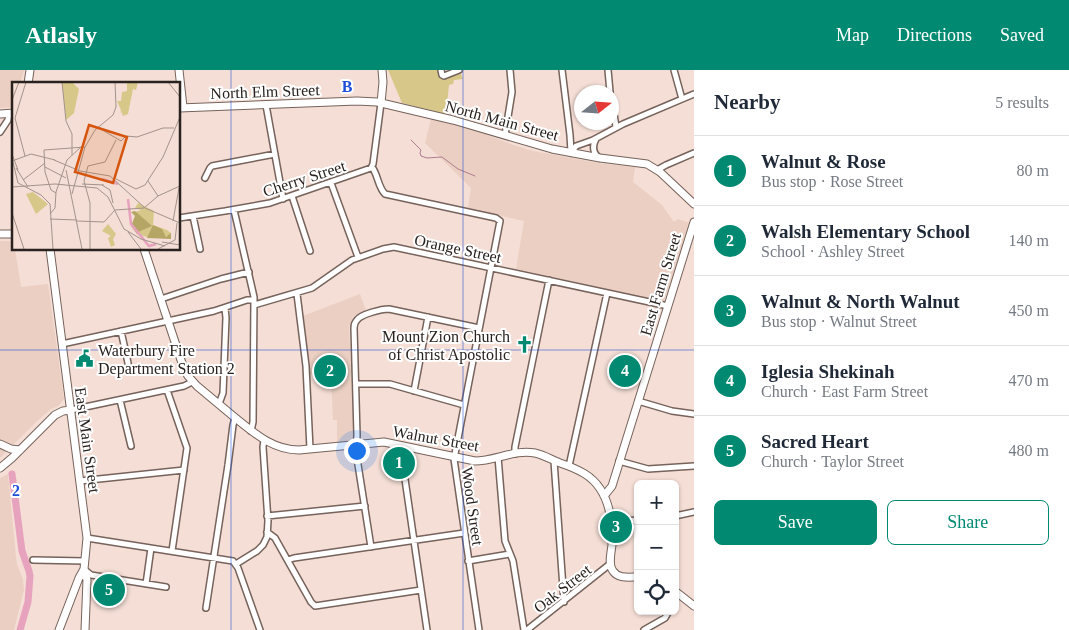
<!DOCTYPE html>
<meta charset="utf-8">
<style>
body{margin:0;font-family:Georgia,serif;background:#f6f6f7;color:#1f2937}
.controls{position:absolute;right:15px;bottom:15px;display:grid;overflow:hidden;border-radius:8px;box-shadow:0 1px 4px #0004}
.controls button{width:45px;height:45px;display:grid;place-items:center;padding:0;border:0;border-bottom:1px solid #e0e1e3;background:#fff;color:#1f2937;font:25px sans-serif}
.compass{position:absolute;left:574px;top:15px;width:45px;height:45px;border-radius:50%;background:#fff;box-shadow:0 1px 4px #0004;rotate:73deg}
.you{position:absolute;left:356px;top:380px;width:18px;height:18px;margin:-12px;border:4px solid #fff;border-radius:50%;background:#1a73e8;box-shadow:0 0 0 8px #1a73e833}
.badge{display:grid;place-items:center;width:32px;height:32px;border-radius:50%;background:#018a71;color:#fff;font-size:16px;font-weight:700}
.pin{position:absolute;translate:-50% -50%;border:2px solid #fff;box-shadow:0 1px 5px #0006}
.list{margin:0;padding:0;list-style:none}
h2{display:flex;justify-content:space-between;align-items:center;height:65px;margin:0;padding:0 20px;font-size:21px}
h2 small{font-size:16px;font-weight:400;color:#747a83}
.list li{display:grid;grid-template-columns:32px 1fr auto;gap:15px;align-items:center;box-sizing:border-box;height:70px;padding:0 20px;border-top:1px solid #e0e1e3}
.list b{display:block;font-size:19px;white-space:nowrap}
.list p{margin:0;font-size:16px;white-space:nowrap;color:#747a83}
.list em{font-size:16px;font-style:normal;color:#747a83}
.actions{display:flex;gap:10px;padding:15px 20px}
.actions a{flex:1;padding:11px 0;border:1px solid #018a71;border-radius:8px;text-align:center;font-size:18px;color:#018a71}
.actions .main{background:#018a71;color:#fff}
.icon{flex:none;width:28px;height:28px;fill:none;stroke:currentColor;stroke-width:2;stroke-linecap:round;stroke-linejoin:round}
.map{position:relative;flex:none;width:694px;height:560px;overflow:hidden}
header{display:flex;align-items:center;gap:30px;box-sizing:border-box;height:70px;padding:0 25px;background:#018a71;color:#fff}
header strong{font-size:24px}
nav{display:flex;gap:28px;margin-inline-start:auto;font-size:18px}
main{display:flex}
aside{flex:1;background:#fff}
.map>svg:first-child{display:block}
.built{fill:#ebcfc2}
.green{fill:#d7c889}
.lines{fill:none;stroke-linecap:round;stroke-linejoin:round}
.stream{stroke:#ae7c8e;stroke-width:1}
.river{stroke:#e7a3be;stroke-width:7}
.minor-casing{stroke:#76635b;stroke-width:8}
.major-casing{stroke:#76635b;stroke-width:9}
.minor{stroke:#fff;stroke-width:5}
.major{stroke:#fff;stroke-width:7}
.grid{fill:none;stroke:#1d4ed8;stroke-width:1;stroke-opacity:0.55}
.labels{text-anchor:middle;stroke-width:4;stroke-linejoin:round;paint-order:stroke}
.street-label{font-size:16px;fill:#2a221f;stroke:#fff}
.poi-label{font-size:16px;fill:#2a221f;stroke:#fff;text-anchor:end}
.inset-river{fill:none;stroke:#e7a3be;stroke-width:2.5}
.inset-road{fill:none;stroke:#a3938c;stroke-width:1}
.view{fill:#d5540e;fill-opacity:0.15;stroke:#d5540e;stroke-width:2.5}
.inset-edge{fill:none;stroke:#2a221f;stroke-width:2.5}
.grid-label{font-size:16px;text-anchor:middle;font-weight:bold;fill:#1d4ed8;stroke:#fff;stroke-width:4;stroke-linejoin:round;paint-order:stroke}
</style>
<header>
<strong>Atlasly</strong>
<nav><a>Map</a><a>Directions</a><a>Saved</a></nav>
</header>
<main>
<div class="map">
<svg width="694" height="560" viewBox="0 0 694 560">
<rect width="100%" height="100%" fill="#f4ded5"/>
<path class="built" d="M0 0H24L20 14H14V37L0 38Z
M431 49 459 56 482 63 513 75 533 81 604 94 635 97 633 112 662 135 674 152 678 149 690 153 664 232 516 199 524 151 468 138 471 118 425 73Z
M0 171H14V179H15L21 217 48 214 64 329 58 336 51 339 36 352 0 388Z
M360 224 366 241 356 245 353 247 349 256 354 371 337 372V350H333L331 306 310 305 303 246Z
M8 404 16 487 17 494 23 510 24 520 14 560H0V408Z"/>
<path class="green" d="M388 0H438L440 9 453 6 460 2 463 9 454 10 453 14 449 15 446 44 402 33Z"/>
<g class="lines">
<path class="stream" d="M411 70 421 80 420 83 421 86 427 88 442 87 458 99 475 106"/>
<path class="river" d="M12 404 22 481 29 501 30 506 28 532 20 560"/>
<defs>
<path id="minor" d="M441 0 442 5 444 6 459 0
M562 0 570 65 571 82
M608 0 610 22
M674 0 682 29
M612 31 616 57
M266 35 283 129
M0 62 8 50 9 43
M505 65 512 22 510 0
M596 69C592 76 593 83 599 88
M571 83 576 76 593 70 623 54 694 24
M372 97C378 105 378 117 385 124L496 148 500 151 454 389 479 560
M657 100 666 95 694 83
M205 108 210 98 212 96 275 84
M331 113 358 187
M292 126 310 181
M234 140 254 227 253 352 251 361
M193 146 200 179
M179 148 225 141 270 133 371 98 373 94 381 33
M297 224 306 296 310 379
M161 229 221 209 249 202
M254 235 312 218 352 190 383 179 394 177 668 236
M121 261 128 293
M62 274 214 241 247 230H254
M356 314H390L464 335
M167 320 187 378 172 481
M414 321 428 247
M120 330 131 376
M638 331 672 341 694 344
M219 334 223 323 226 248 225 238
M71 340 184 316 192 312
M400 375 427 560
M515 384V377L549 210
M498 387 505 471 513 491 524 560
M554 391 564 532
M619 391 648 399 694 396
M569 396 607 223
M80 411 184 400
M267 446 365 436
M675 446 694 442
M612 452 638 450
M267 462 275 468 311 532 315 536 421 520
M87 468 233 491 238 498 260 560
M371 477 356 382 357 365 354 258C354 255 354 253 357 250 361 244 382 239 389 239L479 258
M33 490 85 491
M288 490 294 488 464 463
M468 491 510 484
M236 494 257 481 263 475 267 467 268 451 263 377 264 370
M85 500 91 505 166 517
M146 514 151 478
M206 538 228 395 233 355 235 348
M527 560 610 494
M644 560 665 548 669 541"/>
<path id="major" d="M179 0 183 37
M28 14 30 0
M381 33 383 12 382 0
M179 38 357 31 377 32 453 50 552 79 600 88 647 94 660 102 694 134
M0 44 14 43
M0 164H14
M50 179 87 468 84 499 79 508 59 560
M144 179 182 293 188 306 197 316C209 326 221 336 233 346 253 362 272 380 299 380L384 372 475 391C495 391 515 379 535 383 544 385 552 390 560 393 569 396 577 399 585 404 609 419 613 449 612 475 611 483 608 495 613 501 618 509 629 507 638 507
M0 374 11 379 20 380
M0 398 12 388 55 345 63 341 71 340
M604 426 612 416 694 152
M84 499 87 510 85 560
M675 521 694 536"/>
</defs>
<use href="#minor" class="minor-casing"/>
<use href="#major" class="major-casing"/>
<use href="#minor" class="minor"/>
<use href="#major" class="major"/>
</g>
<path class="grid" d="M231 0V560M463 0V560M0 280H694"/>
<defs>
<symbol id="church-bare" viewBox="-9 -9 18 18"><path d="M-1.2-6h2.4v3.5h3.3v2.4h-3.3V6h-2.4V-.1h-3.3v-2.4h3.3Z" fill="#018a71" stroke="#fff" stroke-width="2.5" paint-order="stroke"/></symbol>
<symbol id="civic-bare" viewBox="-9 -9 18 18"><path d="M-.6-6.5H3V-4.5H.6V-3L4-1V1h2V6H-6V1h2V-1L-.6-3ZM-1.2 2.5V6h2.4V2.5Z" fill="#018a71" stroke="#fff" stroke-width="2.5" paint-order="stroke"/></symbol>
</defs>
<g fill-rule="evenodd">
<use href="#church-bare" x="512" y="262" width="25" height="25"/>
<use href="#civic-bare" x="72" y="276" width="25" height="25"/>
</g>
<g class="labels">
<g class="street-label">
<text transform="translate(265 21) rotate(-2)" y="6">North Elm Street</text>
<text transform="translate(502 50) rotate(15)" y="6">North Main Street</text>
<text transform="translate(304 108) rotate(-18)" y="6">Cherry Street</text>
<text transform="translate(458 178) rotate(12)" y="6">Orange Street</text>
<text transform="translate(660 214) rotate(-73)" y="6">East Farm Street</text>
<text transform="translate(436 368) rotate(10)" y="6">Walnut Street</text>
<text transform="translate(88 370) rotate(82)" y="6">East Main Street</text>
<text transform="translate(473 436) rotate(82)" y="6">Wood Street</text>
<text transform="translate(562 518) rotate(-38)" y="6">Oak Street</text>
</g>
<g class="poi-label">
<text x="510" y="272">Mount Zion Church<tspan x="510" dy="18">of Christ Apostolic</tspan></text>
<text x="98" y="286" text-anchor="start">Waterbury Fire<tspan x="98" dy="18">Department Station 2</tspan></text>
</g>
</g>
<g transform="translate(12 12)">
<rect width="168" height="168" fill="#f4ded5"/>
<path d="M50 0 61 1 67 7 62 31 54 38ZM115 0H126L124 8 121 7 116 32 111 34 109 29 107 34 109 28 105 19H109L110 10 115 9ZM21 110 36 122 24 132 14 112ZM126 121 142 129 141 143 155 148 159 151 157 154 137 156 125 151 123 130 129 128 123 126ZM96 142 104 152 101 157 103 163 99 165 96 156 99 154 90 149Z" fill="#d7c889"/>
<path d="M123 129 140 144 126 150 132 155 125 152 119 144 123 134 119 130ZM141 143 150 147 154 155 159 151V157L135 156Z" fill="#b6a665"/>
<path class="inset-river" d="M90 97 106 102M116 117 119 142 137 164 144 162"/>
<path class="inset-road" d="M50 0 54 39 60 52V73M156 0 168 15M0 18 7 0M87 46 109 59 114 54 125 55 151 46H162M0 72 6 88M13 74 3 36 14 0M0 76 6 101 29 113 38 122 41 167M42 78 68 89 98 94 133 126 168 141M0 79 19 72 43 78M33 85 54 96M4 86 16 105M54 88 70 167M104 97 124 107 133 103 151 75 168 35M11 98 33 81M136 99 146 114M70 102 92 103M90 103 98 108 101 121M0 105 43 102 85 106 96 115 112 147 129 157 153 164M44 111 39 108 33 90 32 68 73 65M60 112 73 65 83 48 101 33 104 25 103 0M103 128 132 126 146 114 168 104M0 131 12 167M38 132 43 126 44 110 55 78 70 64M38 137 65 138M65 139 92 140 103 128M161 139 167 106M116 150 129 167M150 160 168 163M78 167V121L72 99 76 84 93 80 104 58M146 167 163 158 165 141"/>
<path class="view" d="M77 43 115 55 101 101 63 90Z"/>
<rect width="168" height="168" class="inset-edge"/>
</g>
<g class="grid-label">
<text x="347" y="22">B</text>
<text x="16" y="426">2</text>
</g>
</svg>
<div class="controls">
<button>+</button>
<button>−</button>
<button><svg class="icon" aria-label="locate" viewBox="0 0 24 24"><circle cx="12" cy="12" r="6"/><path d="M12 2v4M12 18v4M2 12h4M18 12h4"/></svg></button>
</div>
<svg class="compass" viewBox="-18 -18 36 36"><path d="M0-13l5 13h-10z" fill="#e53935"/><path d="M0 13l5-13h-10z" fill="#747a83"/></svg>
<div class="you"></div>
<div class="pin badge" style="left:399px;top:393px">1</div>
<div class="pin badge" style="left:330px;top:301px">2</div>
<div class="pin badge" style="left:616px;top:457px">3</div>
<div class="pin badge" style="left:625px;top:301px">4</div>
<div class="pin badge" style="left:109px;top:520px">5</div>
</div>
<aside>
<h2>Nearby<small>5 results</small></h2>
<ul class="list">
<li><span class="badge">1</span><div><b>Walnut &amp; Rose</b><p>Bus stop · Rose Street</p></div><em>80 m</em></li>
<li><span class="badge">2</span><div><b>Walsh Elementary School</b><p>School · Ashley Street</p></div><em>140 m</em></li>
<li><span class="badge">3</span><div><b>Walnut &amp; North Walnut</b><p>Bus stop · Walnut Street</p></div><em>450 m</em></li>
<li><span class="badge">4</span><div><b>Iglesia Shekinah</b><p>Church · East Farm Street</p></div><em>470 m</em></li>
<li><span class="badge">5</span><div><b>Sacred Heart</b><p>Church · Taylor Street</p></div><em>480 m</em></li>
</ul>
<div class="actions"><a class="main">Save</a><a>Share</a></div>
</aside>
</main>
